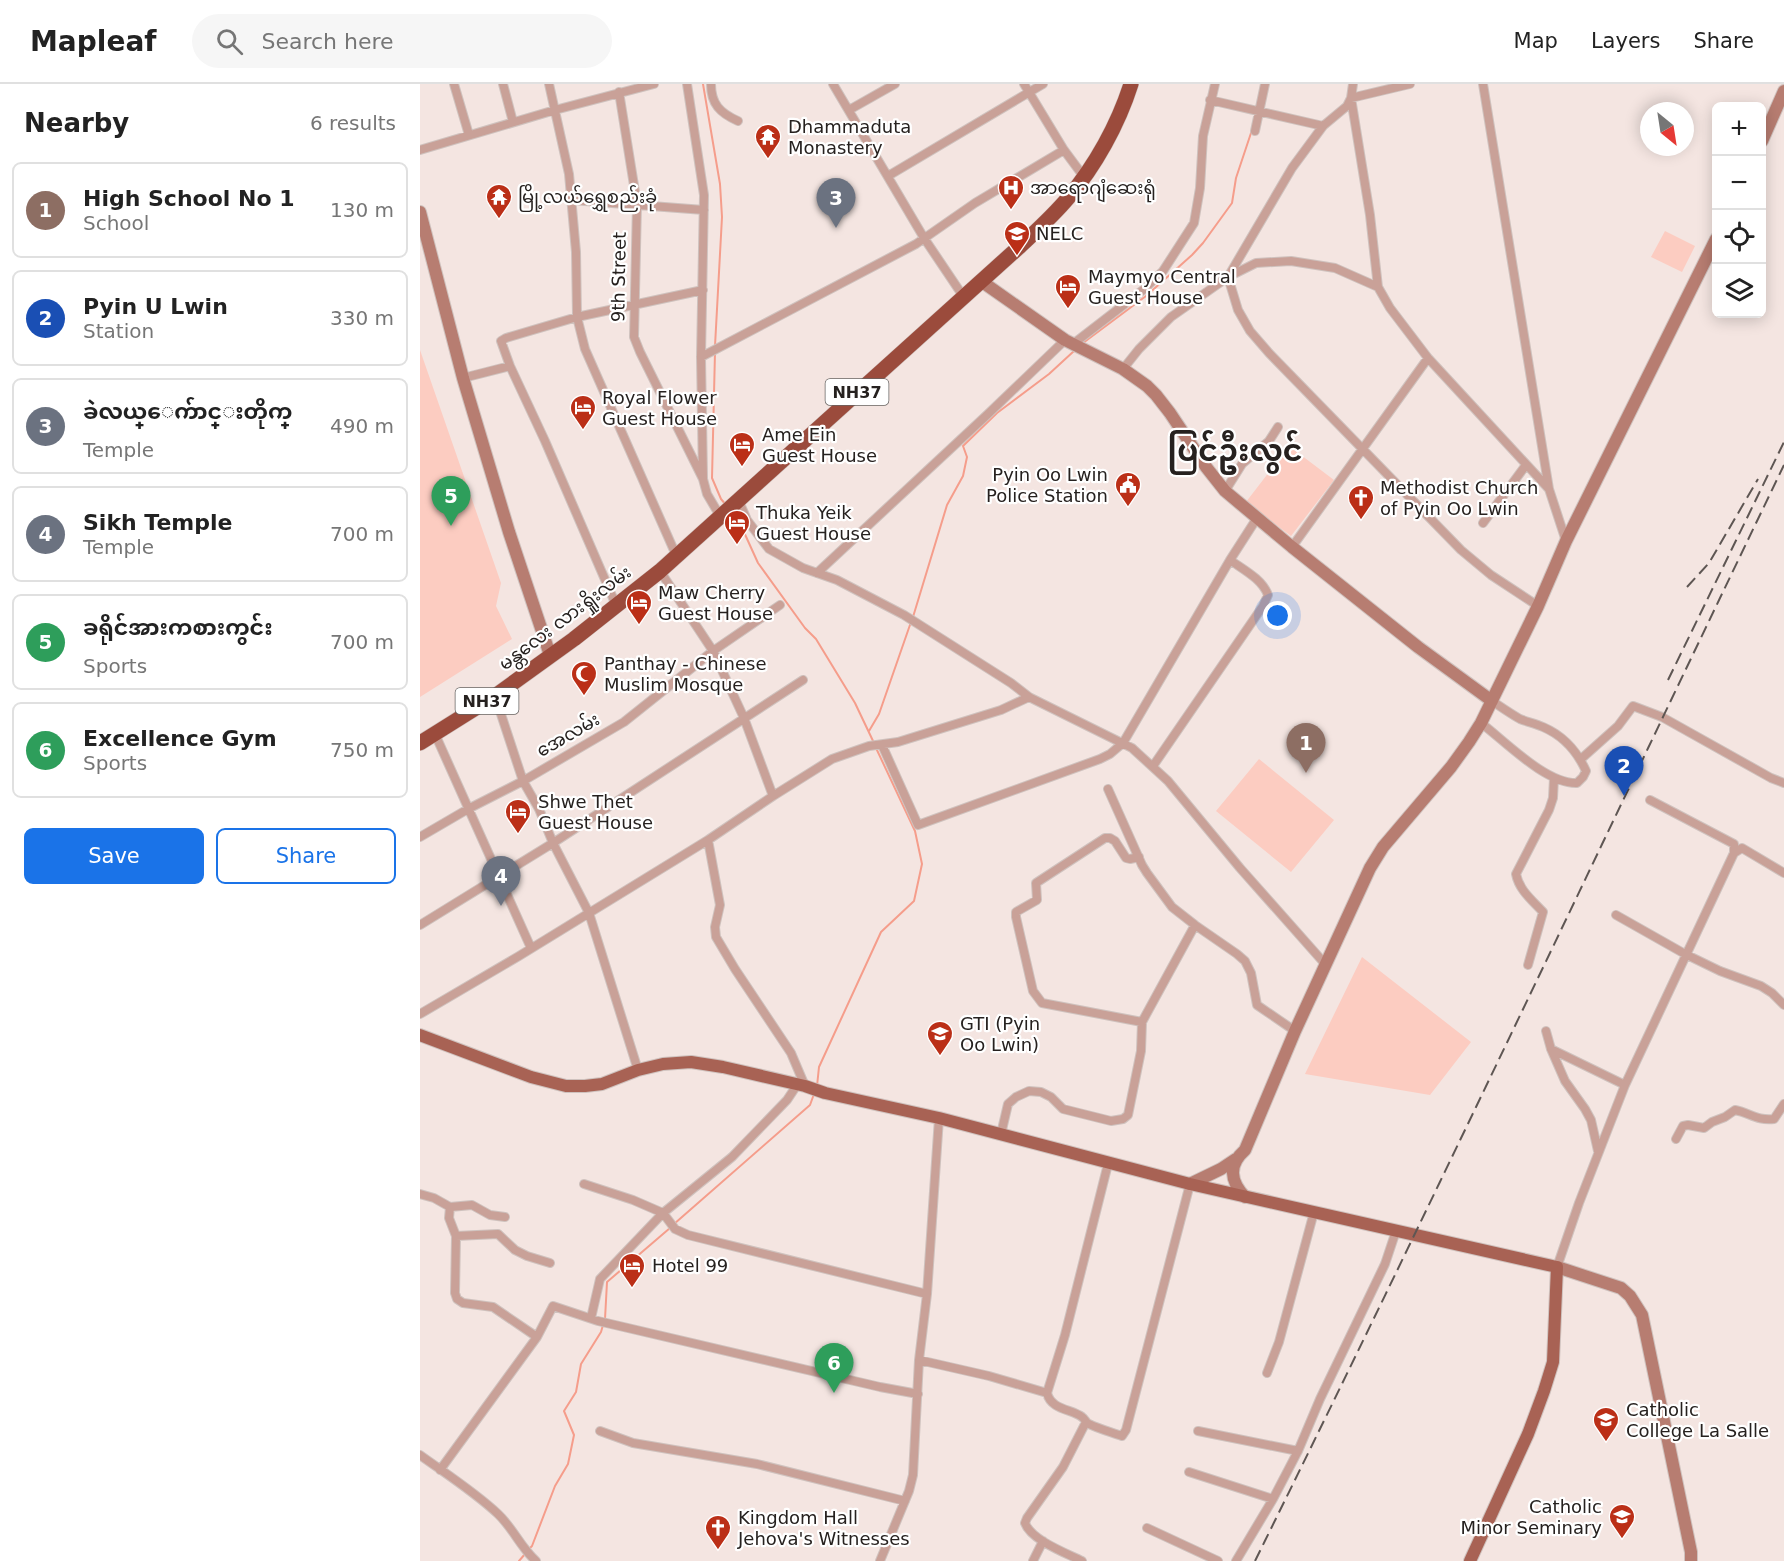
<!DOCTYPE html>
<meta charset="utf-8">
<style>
body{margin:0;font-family:"DejaVu Sans","Noto Sans Myanmar",sans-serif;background:#f6f6f6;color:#222}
.controls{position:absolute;right:18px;top:18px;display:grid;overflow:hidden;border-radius:9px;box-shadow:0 3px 15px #0003}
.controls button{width:54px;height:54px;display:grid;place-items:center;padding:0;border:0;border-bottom:2px solid #e0e0e0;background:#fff;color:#222;font:30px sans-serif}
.compass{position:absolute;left:1220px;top:18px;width:54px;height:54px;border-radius:50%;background:#fff;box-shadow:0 3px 15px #0003;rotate:150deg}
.you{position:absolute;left:858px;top:532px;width:21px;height:21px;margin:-15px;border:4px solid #fff;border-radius:50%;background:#1a73e8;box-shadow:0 0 0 9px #1a73e833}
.badge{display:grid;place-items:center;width:39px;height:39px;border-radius:50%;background:#1a73e8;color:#fff;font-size:20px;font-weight:700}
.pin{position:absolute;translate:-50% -50px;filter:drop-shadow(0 2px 3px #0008)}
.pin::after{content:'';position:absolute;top:32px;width:21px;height:18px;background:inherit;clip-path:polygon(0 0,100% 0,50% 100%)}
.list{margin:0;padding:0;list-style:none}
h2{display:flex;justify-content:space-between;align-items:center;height:78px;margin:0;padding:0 24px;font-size:26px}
h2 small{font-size:20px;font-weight:400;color:#767676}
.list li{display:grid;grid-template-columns:39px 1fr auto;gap:18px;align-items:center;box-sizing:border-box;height:96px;margin:0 12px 12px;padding:0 12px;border:2px solid #e0e0e0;border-radius:9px}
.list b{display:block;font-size:22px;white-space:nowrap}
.list p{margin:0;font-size:20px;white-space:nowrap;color:#767676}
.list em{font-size:20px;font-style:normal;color:#767676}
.actions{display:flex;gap:12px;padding:18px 24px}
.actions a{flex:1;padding:14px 0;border:2px solid #1a73e8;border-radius:9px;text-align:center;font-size:21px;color:#1a73e8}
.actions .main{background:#1a73e8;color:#fff}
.icon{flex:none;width:33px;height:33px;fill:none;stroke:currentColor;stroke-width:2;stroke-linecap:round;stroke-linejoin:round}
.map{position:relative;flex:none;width:1364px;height:1477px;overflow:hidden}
header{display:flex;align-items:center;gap:36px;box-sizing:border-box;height:84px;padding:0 30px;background:#fff;border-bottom:2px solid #e0e0e0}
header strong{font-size:28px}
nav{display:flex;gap:33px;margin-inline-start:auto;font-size:21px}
.search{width:420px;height:54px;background:#f6f6f6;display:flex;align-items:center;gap:15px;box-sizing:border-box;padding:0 21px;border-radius:33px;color:#767676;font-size:22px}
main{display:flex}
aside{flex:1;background:#fff}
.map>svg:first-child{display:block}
.green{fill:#fcccc1}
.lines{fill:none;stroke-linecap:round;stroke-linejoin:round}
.stream{stroke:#f59d8b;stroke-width:2}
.street-casing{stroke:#cfc2be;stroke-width:10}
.secondary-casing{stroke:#cfc2be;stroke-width:14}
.primary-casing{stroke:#cfc2be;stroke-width:14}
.highway-casing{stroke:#cfc2be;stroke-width:16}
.street{stroke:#c9a198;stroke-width:8}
.secondary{stroke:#b77d71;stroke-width:12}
.primary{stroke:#a86254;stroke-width:12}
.highway{stroke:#9b4b3c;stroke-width:15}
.rail{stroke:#5e5653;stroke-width:2;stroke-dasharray:12 6;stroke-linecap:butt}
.labels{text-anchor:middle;stroke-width:4.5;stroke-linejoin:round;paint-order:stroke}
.shield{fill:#fff;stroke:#676462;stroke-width:1.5}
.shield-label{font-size:16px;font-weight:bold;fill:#26211f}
.poi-label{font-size:18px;fill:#26211f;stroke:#fff;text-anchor:start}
.street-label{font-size:18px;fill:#26211f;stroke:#fff}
.town-label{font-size:30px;font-weight:bold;fill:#26211f;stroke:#fff}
</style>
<header>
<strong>Mapleaf</strong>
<div class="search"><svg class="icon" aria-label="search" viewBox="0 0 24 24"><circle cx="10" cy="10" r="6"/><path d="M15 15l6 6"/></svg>Search here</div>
<nav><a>Map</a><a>Layers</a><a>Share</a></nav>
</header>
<main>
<aside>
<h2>Nearby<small>6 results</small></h2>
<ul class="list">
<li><span class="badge" style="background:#8d6e63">1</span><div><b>High School No 1</b><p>School</p></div><em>130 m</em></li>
<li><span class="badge" style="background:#1a4fb4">2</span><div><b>Pyin U Lwin</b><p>Station</p></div><em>330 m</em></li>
<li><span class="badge" style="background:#6b7280">3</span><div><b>ခဲလယ္ေက်ာင္းတိုက္</b><p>Temple</p></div><em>490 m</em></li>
<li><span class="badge" style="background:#6b7280">4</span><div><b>Sikh Temple</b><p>Temple</p></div><em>700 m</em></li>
<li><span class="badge" style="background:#2e9e5b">5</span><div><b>ခရိုင်အားကစားကွင်း</b><p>Sports</p></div><em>700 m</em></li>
<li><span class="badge" style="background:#2e9e5b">6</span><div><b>Excellence Gym</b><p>Sports</p></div><em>750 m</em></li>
</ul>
<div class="actions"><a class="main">Save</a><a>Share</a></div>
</aside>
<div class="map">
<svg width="1364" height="1477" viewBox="0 0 1364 1477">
<rect width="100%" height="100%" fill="#f4e5e1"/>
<path class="green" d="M1245 147 1275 162 1262 188 1231 173Z
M0 266 81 499 76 522 92 555 0 613Z
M869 362 914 396 871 452 826 418Z
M839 675 914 736 871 788 796 727Z
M942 873 1051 958 1010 1011 885 990Z"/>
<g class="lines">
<path class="stream" d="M283 0 300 100 302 133 295 262
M663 259 726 212 772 171 783 159 812 119 816 94 832 46
M295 268 292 394 301 415 306 421
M313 430 318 435 338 479 385 544 396 555 435 619 454 659
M493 533 527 421 543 392 547 373 543 362 577 329 629 290 654 267
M449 647 459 630 491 538
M397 1002 399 983 461 848 494 817 502 780 495 747 456 664
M254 1140 390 1021 394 1010
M185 1235 187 1198 250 1144
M108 1466 112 1462 135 1402 148 1380 154 1351 144 1327 156 1308 161 1280 181 1248 183 1241
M99 1477 105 1470"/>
<defs>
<path id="street" d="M34 0 49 51
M83 0 93 38
M129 0 149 90 156 168 157 233 165 265 256 471
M267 0 284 111 281 273 283 394
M291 0C291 20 300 29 318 37
M413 0 504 154 543 212
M604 0 644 66 664 93
M933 0 931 14 950 131 958 203 970 224 1008 274 1129 405
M990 0 931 14 927 22 903 42 872 84 808 193 818 226 830 247 849 269 1041 466 1071 491 1118 522
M1063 0 1129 405 1146 457
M199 8 217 120 214 253 220 268 283 395 287 410 300 432
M790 16 903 42
M429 26 475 0
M835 47 845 0
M0 66 135 26 234 0
M468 92 623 0
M152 116 284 126
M653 260 723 206 743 187 774 139 780 104 783 52 795 0
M281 273 496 160 555 119 644 66
M703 285 719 265 751 233 808 193 836 179 871 177 915 184 958 203
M43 294 90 282
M805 407 822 380 849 357 858 343
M318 415 327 436 349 465 383 484 417 496 484 531 591 599 609 613 712 664 748 697 820 784 906 881
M1063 439 1106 381
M872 463 1008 274
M240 487 293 567 324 634 353 712
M397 489 568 330 645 256
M196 521 125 357 90 282 81 257 86 254 157 233 283 206
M75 612 103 697 119 725 133 759 169 829 218 986
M1061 639C1086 658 1126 700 1157 699L1163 693 1166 687C1157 667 1144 652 1123 643 1116 640 1108 638 1100 635 1091 630 1081 623 1072 617
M15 650 111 864
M462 661 498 741 680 675 690 670 703 659 810 476 837 434
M1161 675 1198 642 1213 622 1242 633 1351 694 1364 699
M733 682 843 522 848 511C842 495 824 486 810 476
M688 705 722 781 727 789 752 823 775 841 817 870 825 877 831 889 837 921 875 947
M1230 716 1314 760V769
M0 753 48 725 103 697 204 638 293 567 360 521
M288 756 300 821 295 843 296 853 315 885 371 969 385 1002
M719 773 710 775 706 774 695 757 690 754H685L616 799 617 816 596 828V833L613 907 622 919 722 938
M1196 831 1265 870 1300 887 1341 902 1352 909 1364 921
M0 841 133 759 383 596
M1108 881 1123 828C1112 816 1099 806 1096 790L1129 726 1133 714 1134 694
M0 930 99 872 288 756 353 712 412 675 449 662 478 658 581 626 609 613
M1126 947 1131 965 1145 997 1165 1025 1171 1036 1178 1067
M1131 965 1205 1001
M377 1001 367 1016 312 1073 243 1129 255 1145 268 1151 507 1210
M581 1050 588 1020 596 1013 609 1007 621 1008 631 1013 643 1025 691 1037 703 1035 708 1031 721 967 722 938 775 841
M1256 1055 1263 1042 1268 1041 1284 1044 1292 1038 1305 1033 1315 1026C1330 1029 1337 1037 1354 1035L1364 1020
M164 1100 213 1116 243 1129 180 1195 171 1234
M0 1110 14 1114 30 1123 29 1134 36 1152 35 1209 37 1215 43 1219 73 1223 117 1253
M30 1123 52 1121 70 1131 85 1133
M36 1152 78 1150 95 1166 107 1172 130 1179
M1137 1183 1159 1119 1205 1001 1314 769 1322 764 1364 789
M499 1276 569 1292 627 1309C631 1326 652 1325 662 1333 665 1335 666 1339 669 1340 679 1345 691 1348 702 1352L706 1346 770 1100
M847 1289 859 1258 894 1128
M627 1309 645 1251 688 1080
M180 1347 213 1359 337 1380 485 1417
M778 1347 878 1367
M0 1371C25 1389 56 1409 78 1430 93 1444 101 1464 116 1477
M20 1386 117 1253 133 1222 178 1237 460 1303 498 1310
M769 1388 853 1415
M727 1444 798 1477
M460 1477 489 1407 493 1391 499 1276 507 1210 519 1034
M613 1477 623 1457
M662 1477C646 1469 611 1456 605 1439L607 1434 643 1383 666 1338
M816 1477 853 1415 878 1367 900 1315 965 1180 976 1147"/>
<path id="secondary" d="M1342 57 1364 7
M0 128 43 294 89 448 130 571
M561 197 645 256 703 285 727 302 736 311 750 329 786 383 805 407 872 463 998 563 1072 617
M770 1100 801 1085 816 1075
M825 1113C810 1097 808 1081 825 1066L875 947 950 784 963 763 1031 683 1049 658 1061 639 1118 522 1146 457 1296 155
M1137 1183 1201 1204 1210 1212 1222 1231 1271 1468V1477"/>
<path id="primary" d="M0 951 111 993 146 1002H165L182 1000 218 986 243 980 271 978 303 983 385 1002 405 1009 519 1034 770 1100 1137 1183 1133 1278 1124 1307 1108 1350 1050 1477"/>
<path id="highway" d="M0 659 75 612 154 555 240 487 598 164C615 148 633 132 648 114 675 82 698 41 711 0"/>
</defs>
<use href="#street" class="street-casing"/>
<use href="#secondary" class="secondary-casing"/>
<use href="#primary" class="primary-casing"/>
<use href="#highway" class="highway-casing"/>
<use href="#street" class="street"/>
<use href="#secondary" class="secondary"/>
<use href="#primary" class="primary"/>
<use href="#highway" class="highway"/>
<path class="rail" d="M1267 503 1289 479 1338 395
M1248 596 1364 358
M835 1477C1015 1113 1188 746 1364 381"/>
</g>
<defs>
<symbol id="temple-pin" viewBox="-11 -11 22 30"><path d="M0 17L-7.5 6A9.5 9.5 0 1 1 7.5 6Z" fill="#bb2f17" stroke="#fff"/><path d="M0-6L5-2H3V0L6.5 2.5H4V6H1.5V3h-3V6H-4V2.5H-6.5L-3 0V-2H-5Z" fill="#fff"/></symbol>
<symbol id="hospital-pin" viewBox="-11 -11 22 30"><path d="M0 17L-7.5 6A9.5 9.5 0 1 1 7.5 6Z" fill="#bb2f17" stroke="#fff"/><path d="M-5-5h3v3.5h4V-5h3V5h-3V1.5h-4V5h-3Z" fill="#fff"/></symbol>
<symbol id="school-pin" viewBox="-11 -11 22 30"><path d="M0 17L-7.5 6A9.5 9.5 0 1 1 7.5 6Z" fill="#bb2f17" stroke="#fff"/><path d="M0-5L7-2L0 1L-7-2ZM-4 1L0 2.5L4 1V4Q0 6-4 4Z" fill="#fff"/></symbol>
<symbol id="hotel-pin" viewBox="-11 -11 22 30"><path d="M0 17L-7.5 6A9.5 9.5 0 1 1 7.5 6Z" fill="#bb2f17" stroke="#fff"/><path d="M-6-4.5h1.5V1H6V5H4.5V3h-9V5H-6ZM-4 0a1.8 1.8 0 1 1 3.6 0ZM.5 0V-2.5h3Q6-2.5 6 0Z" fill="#fff"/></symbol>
<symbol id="civic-pin" viewBox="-11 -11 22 30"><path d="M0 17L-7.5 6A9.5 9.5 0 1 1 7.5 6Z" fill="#bb2f17" stroke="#fff"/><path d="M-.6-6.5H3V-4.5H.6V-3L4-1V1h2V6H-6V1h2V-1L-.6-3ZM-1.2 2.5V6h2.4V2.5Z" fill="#fff"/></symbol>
<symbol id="church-pin" viewBox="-11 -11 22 30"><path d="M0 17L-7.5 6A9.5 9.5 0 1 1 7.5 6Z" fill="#bb2f17" stroke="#fff"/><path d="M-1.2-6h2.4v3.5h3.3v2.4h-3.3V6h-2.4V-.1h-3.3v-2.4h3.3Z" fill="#fff"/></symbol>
<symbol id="mosque-pin" viewBox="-11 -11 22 30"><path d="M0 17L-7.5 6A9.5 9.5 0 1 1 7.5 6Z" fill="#bb2f17" stroke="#fff"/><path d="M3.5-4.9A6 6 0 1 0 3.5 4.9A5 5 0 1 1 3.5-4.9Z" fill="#fff"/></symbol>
<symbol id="university-pin" viewBox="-11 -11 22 30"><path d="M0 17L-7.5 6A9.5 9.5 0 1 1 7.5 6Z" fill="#bb2f17" stroke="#fff"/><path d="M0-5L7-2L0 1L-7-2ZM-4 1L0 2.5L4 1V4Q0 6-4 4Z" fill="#fff"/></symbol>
</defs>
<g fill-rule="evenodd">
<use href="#temple-pin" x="333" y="38" width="30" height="40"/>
<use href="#hospital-pin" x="576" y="89" width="30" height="40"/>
<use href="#temple-pin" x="64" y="98" width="30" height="40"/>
<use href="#school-pin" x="582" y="135" width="30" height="40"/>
<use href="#hotel-pin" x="633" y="188" width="30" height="40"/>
<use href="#hotel-pin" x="148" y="309" width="30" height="40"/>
<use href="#hotel-pin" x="307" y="346" width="30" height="40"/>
<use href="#civic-pin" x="693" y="386" width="30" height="40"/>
<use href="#church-pin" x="926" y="399" width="30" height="40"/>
<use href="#hotel-pin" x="302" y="424" width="30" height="40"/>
<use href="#hotel-pin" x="204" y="504" width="30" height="40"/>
<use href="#mosque-pin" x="149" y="575" width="30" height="40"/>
<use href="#hotel-pin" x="83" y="713" width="30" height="40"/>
<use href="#university-pin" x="505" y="935" width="30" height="40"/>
<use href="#hotel-pin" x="197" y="1167" width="30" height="40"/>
<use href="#school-pin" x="1171" y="1321" width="30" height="40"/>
<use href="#school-pin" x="1187" y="1418" width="30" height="40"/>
<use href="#church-pin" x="283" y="1429" width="30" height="40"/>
</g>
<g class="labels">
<g class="shield">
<rect x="405.5" y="295" width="63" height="26" rx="4.5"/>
<rect x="35.5" y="604" width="63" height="26" rx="4.5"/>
</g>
<g class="shield-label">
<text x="437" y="314">NH37</text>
<text x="67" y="623">NH37</text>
</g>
<g class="poi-label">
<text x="368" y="49">Dhammaduta<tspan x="368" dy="21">Monastery</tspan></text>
<text x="610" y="110">အာရောဂျံဆေးရုံ</text>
<text x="98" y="119">မြို့လယ်ရွှေစည်းခုံ</text>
<text x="616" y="156">NELC</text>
<text x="668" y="199">Maymyo Central<tspan x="668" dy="21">Guest House</tspan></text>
<text x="182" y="320">Royal Flower<tspan x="182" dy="21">Guest House</tspan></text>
<text x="342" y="357">Ame Ein<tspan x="342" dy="21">Guest House</tspan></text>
<text x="688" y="397" text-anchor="end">Pyin Oo Lwin<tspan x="688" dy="21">Police Station</tspan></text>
<text x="960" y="410">Methodist Church<tspan x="960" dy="21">of Pyin Oo Lwin</tspan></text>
<text x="336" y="435">Thuka Yeik<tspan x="336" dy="21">Guest House</tspan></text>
<text x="238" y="515">Maw Cherry<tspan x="238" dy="21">Guest House</tspan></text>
<text x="184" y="586">Panthay - Chinese<tspan x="184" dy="21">Muslim Mosque</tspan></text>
<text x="118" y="724">Shwe Thet<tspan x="118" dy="21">Guest House</tspan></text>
<text x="540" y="946">GTI (Pyin<tspan x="540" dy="21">Oo Lwin)</tspan></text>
<text x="232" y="1188">Hotel 99</text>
<text x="1206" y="1332">Catholic<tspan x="1206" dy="21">College La Salle</tspan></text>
<text x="1182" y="1429" text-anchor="end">Catholic<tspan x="1182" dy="21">Minor Seminary</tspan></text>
<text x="318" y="1440">Kingdom Hall<tspan x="318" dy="21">Jehova's Witnesses</tspan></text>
</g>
<g class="street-label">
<text transform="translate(199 193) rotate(-89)" y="6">9th Street</text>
<text transform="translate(145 534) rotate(-37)" y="6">မန္တလေး လားရှိုးလမ်း</text>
<text transform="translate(148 651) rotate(-30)" y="6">အေလမ်း</text>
</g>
<g class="town-label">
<text x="815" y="377">ပြင်ဦးလွင်</text>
</g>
</g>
</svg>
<div class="controls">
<button>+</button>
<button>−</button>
<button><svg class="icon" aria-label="locate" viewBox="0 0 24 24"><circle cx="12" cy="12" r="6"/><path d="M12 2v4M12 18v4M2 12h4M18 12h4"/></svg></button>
<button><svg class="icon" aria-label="layers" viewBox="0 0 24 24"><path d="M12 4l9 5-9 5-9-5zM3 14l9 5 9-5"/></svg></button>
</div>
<svg class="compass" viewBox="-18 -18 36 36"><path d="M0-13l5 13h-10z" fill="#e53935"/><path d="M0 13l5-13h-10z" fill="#767676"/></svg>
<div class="you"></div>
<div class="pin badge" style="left:886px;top:689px;background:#8d6e63">1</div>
<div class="pin badge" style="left:1204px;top:712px;background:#1a4fb4">2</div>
<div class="pin badge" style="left:416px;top:144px;background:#6b7280">3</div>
<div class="pin badge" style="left:81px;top:822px;background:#6b7280">4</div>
<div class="pin badge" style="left:31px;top:442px;background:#2e9e5b">5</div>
<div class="pin badge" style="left:414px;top:1309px;background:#2e9e5b">6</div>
</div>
</main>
